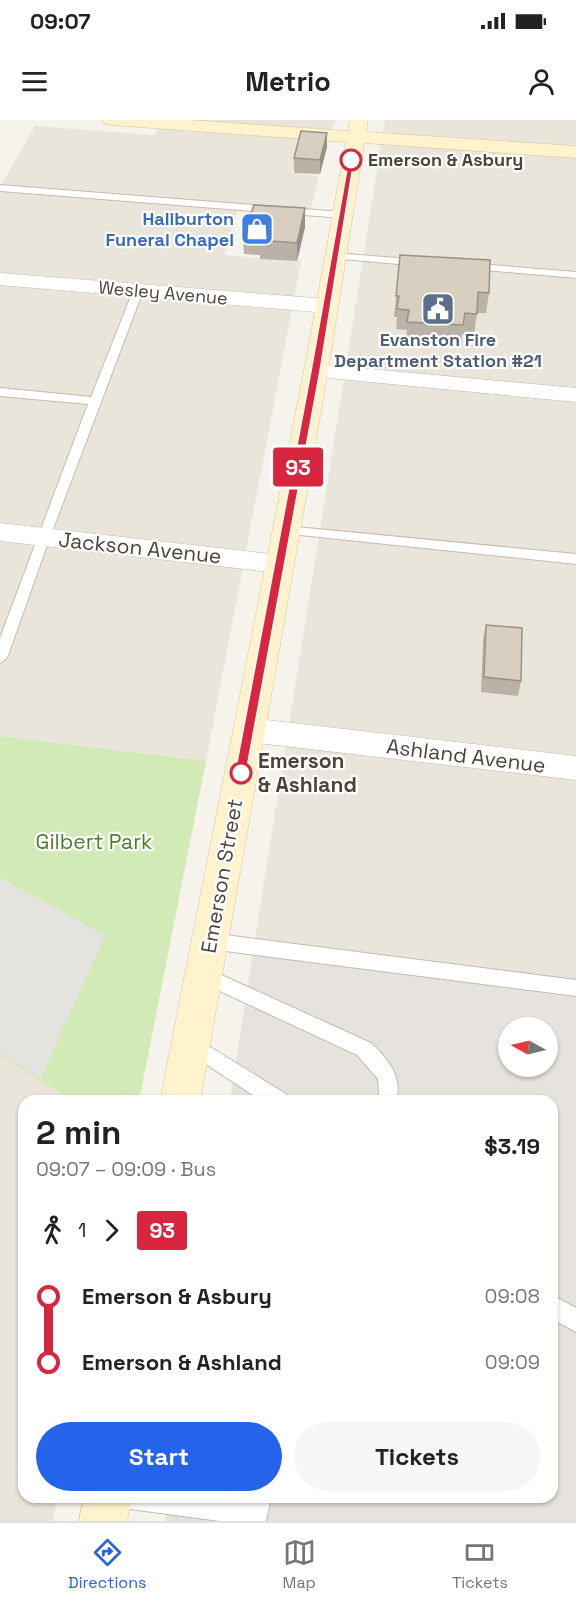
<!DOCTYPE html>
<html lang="en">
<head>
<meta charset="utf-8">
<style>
	:root { --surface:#fff; --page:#f6f6f6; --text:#222; --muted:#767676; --line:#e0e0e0; --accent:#2563eb }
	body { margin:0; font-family:"Space Grotesk",sans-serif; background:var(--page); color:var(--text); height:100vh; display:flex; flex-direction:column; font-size:22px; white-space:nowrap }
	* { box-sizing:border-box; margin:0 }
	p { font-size:20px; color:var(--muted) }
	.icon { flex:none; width:33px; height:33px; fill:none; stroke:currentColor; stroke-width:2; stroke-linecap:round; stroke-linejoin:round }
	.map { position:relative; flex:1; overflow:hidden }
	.side { position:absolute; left:18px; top:975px; width:540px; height:408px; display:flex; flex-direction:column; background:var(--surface); border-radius:18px; box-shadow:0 2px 4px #0004 }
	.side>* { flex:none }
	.badge { padding:0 12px; border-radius:4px; font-size:21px; line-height:39px }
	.needle { width:39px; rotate:278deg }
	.buttons { position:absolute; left:498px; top:897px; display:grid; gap:12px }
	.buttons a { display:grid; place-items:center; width:60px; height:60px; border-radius:50%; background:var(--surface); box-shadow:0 2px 4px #0004; font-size:30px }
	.map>.badge { position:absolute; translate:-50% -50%; box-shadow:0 0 0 3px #fff }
	.legs { display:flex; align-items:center; gap:9px; height:66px; padding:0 18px; font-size:20px }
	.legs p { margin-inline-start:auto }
	.headline { display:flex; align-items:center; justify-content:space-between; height:102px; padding:0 18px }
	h1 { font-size:33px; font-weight:600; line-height:45px }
	.action { display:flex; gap:12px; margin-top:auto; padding:12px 18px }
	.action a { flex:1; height:69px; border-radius:36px; background:var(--accent); color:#fff; font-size:24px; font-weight:600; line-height:69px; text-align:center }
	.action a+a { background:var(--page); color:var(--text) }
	ul { padding:0 18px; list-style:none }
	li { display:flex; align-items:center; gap:21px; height:66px; font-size:22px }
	li i { display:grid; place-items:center; width:9px; height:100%; margin:0 8px; background:currentColor }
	li i::after { content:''; width:15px; height:15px; margin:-8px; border:4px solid; border-radius:50%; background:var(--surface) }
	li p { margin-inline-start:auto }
	li:first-child i { background:linear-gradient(#0000 50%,currentColor 0) }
	li:last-child i { background:linear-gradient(currentColor 50%,#0000 0) }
	.status { display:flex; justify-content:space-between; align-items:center; height:42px; padding:0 30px; background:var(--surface); direction:ltr }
	.status svg { height:16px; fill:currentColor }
	header { display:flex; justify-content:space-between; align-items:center; height:78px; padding:0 18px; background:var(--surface); font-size:27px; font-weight:600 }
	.dock { display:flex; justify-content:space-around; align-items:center; height:84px; border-top:2px solid var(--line); background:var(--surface); font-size:16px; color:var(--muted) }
	.dock a { display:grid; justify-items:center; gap:3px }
	.dock .on { color:var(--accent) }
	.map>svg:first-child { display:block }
	.residential { fill:#eae5da }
	.industrial { fill:#e6e2dd; fill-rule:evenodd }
	.green { fill:#d2eab5 }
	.parking { fill:#e5e3e0 }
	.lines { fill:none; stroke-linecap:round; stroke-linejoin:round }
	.lane-casing { stroke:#c2bbae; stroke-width:2 }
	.street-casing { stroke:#c2bbae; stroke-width:1 }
	.secondary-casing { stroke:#d6c79b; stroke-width:1 }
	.lane { fill:#fff; fill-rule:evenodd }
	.street { fill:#fff; fill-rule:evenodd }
	.secondary { fill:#fff3cd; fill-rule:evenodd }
	.wall { fill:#bab2a6 }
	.shaded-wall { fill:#979187 }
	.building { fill:#d8cfc1; stroke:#979187; stroke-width:1.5 }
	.line-1 { fill:#d7263d; stroke:#fff; stroke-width:1.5 }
	.stop-1-dot { fill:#fff; stroke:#d7263d; stroke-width:3 }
	.labels { text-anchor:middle; stroke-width:4.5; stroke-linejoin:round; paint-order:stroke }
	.far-stop-label { font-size:18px; font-weight:bold; fill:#4b4439; stroke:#fff; text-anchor:start }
	.far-shop-label { font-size:18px; font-weight:bold; fill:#366cbe; stroke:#fff; text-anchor:end }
	.far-street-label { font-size:18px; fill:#4b4439; stroke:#fff }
	.far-service-label { font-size:18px; font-weight:bold; fill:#4e5e75; stroke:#fff }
	.street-label { font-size:21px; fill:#4b4439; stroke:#fff }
	.stop-label { font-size:21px; font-weight:bold; fill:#4b4439; stroke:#fff; text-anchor:start }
	.park-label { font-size:21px; fill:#4a7f2a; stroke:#fff }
</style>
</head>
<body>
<div class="status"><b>09:07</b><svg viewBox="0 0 49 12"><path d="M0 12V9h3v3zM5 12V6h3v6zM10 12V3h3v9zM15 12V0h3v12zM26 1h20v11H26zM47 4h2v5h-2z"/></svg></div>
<header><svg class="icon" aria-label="menu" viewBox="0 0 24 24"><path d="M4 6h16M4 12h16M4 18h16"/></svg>Metrio<svg class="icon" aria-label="person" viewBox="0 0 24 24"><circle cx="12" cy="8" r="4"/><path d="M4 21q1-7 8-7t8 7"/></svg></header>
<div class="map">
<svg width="576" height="1401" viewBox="0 0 576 1401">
	<rect width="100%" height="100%" fill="#f6f3ec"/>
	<path class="residential" d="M162 0H337L327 16 303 15 292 53 319 56 309 95 238 89 224 135 301 141 206 641 0 616V67L35 6 154 15Z
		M385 0H576V857L255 819Z
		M0 933 76 981H24V1377H57L53 1401H0Z"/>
	<path class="industrial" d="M255 819 576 857V1401H165L168 1377H552V981H230ZM508 908H548V946H508Z"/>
	<path class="green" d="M0 616 206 641 139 981H73L0 935Z"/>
	<path class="parking" d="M0 757 105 816 41 958 0 933Z"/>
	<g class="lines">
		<g class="lane-casing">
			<path id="lane" d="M0 65 342 92 347 95 342 98 0 71Z
				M335 133 421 140 426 143 421 146 331 138 330 136Z
				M467 143 576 152V158L463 148 462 146Z
				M138 168 143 171 50 417 7 538 0 543V518L88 284 0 276V268L91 277 133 171Z
				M286 406 576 434V444L281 413 279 410 281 407Z
				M210 813 576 860V876L210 829 204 826 201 821 204 816Z
				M204 847 371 923C388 939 403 957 396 981H376L379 973 378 959 357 935 198 861 195 855 198 849Z
				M191 915 286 974 289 981H262L184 930 182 924 184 918Z
				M552 1175 576 1188V1212L552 1199Z
				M118 1377H219L247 1381V1377H271L266 1401H220L130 1389 122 1385Z"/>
		</g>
		<g class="street-casing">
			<path id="street" d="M0 153 327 179 335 181 338 186 335 191 327 193 0 165Z
				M316 244 576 268V282L308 256 304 251 308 246Z
				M0 403 279 435 289 438 293 444 289 450 279 453 0 421Z
				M249 598 576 636V660L249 622 238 618 233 610 238 602Z"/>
		</g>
		<g class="secondary-casing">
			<path id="secondary" d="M102 0H189L348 11 350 0H368L366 12 576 26V38L364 23 328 251 200 981H160L304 251 346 22 111 5 105 4Z
				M84 1377H132L127 1401H79Z"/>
		</g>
		<use href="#lane" class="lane"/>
		<use href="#street" class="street"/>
		<use href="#secondary" class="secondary"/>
	</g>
	<path class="wall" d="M327 27 320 54 294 53V38Z
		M305 107 297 141 260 139V135L244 134 243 115Z
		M400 135 489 173 486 193H477L474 215 462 214 461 226 406 223 407 210 396 209 397 197H394Z
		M486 505 521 561 518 576 481 572 483 520Z"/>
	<path class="shaded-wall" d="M327 13V27L320 54V40Z
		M305 88V107L297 141V123Z"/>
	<path class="building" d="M301 11 327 13 320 40 294 38Z
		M254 85 305 88 297 123 259 120 261 116 243 115Z
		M400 135 490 140 489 173 478 172 477 194 465 193 463 205 407 202 409 190 397 189 399 176H396Z
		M486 505 522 508 521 561 484 557Z"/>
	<path class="line-1" d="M349 38 354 40 320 251 246 653 241 657 235 653 311 251Z"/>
	<defs>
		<g id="shop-square" transform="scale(1.725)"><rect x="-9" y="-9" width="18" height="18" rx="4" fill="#3f7fe0" stroke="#fff"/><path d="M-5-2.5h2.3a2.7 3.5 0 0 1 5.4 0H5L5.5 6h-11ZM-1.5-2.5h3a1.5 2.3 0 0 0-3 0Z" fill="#fff"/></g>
		<g id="civic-square" transform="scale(1.725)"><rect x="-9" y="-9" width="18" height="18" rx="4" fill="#5c6f8a" stroke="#fff"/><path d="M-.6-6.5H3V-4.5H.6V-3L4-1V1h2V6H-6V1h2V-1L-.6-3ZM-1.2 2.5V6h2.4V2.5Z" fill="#fff"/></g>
	</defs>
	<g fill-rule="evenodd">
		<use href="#shop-square" x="257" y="109"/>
		<use href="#civic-square" x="438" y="189"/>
	</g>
	<g class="stop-1-dot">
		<circle cx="351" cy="40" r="10"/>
		<circle cx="241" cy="653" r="10"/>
	</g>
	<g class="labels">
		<g class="far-stop-label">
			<text x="368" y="46">Emerson &amp; Asbury</text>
		</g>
		<g class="far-shop-label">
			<text x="234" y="105">Haliburton<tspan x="234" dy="21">Funeral Chapel</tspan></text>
		</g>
		<g class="far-street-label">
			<text transform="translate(163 173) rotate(5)" y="6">Wesley Avenue</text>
		</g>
		<g class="far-service-label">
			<text x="438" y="226">Evanston Fire<tspan x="438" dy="21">Department Station #21</tspan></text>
		</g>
		<g class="street-label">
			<text transform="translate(140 428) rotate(6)" y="7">Jackson Avenue</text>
			<text transform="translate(466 636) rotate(7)" y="7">Ashland Avenue</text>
			<text transform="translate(222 756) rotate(-80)" y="7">Emerson Street</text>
		</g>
		<g class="stop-label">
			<text x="258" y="648">Emerson<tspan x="258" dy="24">&amp; Ashland</tspan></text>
		</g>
		<g class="park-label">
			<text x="94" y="729">Gilbert Park</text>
		</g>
	</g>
</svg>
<div class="buttons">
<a><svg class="needle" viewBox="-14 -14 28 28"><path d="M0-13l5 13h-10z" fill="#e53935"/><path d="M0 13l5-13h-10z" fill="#767676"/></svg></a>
</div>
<b class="badge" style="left:298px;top:347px;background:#d7263d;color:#fff">93</b>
<section class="side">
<div class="headline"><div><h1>2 min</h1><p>09:07 – 09:09 · Bus</p></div><b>$3.19</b></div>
<div class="legs"><svg class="icon" aria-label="walk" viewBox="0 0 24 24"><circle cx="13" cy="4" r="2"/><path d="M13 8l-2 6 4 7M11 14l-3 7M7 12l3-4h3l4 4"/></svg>1<svg class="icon" aria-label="forward" viewBox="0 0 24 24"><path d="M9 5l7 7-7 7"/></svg><b class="badge" style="background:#d7263d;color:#fff">93</b></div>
<ul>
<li><i style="color:#d7263d"></i><b>Emerson &amp; Asbury</b><p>09:08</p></li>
<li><i style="color:#d7263d"></i><b>Emerson &amp; Ashland</b><p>09:09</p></li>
</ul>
<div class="action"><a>Start</a><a>Tickets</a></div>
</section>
</div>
<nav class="dock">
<a class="on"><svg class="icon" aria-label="directions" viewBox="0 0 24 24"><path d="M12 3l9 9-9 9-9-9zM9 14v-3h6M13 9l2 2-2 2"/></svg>Directions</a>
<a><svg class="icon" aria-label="map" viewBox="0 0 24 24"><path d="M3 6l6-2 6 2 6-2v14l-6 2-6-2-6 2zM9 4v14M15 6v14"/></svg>Map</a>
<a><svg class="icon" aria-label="tickets" viewBox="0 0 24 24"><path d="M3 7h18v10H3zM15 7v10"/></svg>Tickets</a>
</nav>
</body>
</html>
